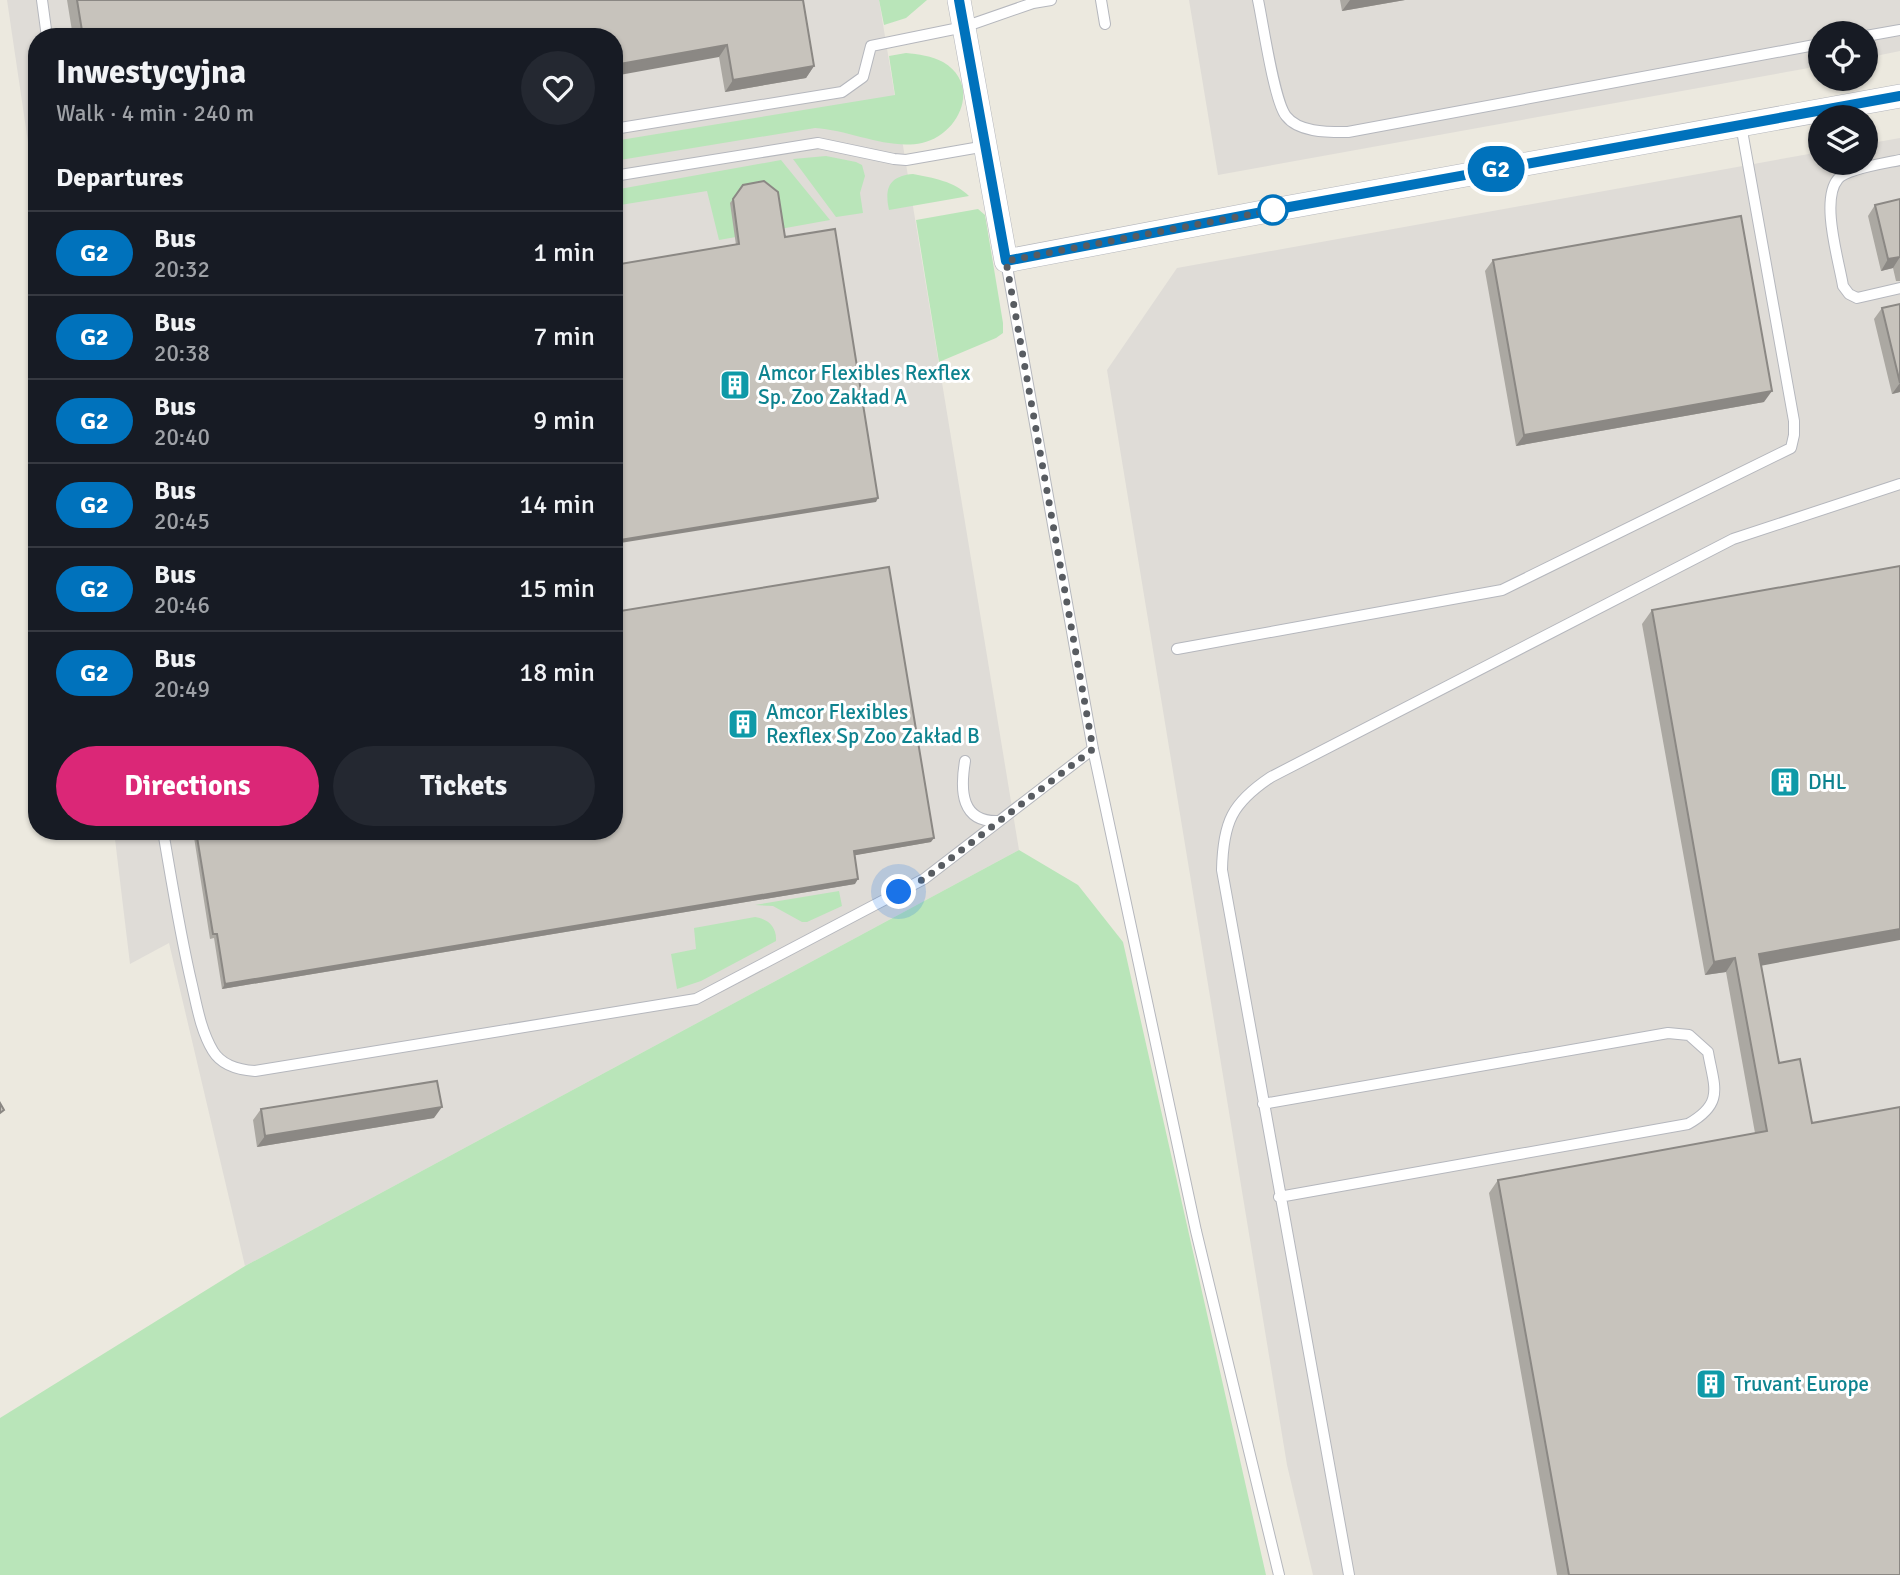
<!DOCTYPE html>
<html lang="en">
<head>
<meta charset="utf-8">
<style>
	:root { --surface:#171b24; --page:#242831; --text:#f1f3f6; --muted:#9ea1a6; --line:#363941; --accent:#db2777 }
	body { margin:0; font-family:Signika,sans-serif; background:var(--page); color:var(--text); height:100vh; display:flex; flex-direction:column; font-size:26px; white-space:nowrap }
	* { box-sizing:border-box; margin:0 }
	p { font-size:23px; color:var(--muted) }
	.icon { flex:none; width:38px; height:38px; fill:none; stroke:currentColor; stroke-width:2; stroke-linecap:round; stroke-linejoin:round }
	.map { position:relative; flex:1; overflow:hidden }
	.details { position:absolute; left:28px; top:28px; width:595px; height:812px; display:flex; flex-direction:column; background:var(--surface); border-radius:28px; box-shadow:0 2px 5px #0004 }
	.details>* { flex:none }
	.badge { padding:0 14px; border-radius:23px; font-size:24px; line-height:46px }
	.tools { position:absolute; left:1808px; top:21px; display:grid; gap:14px }
	.tools a { display:grid; place-items:center; width:70px; height:70px; border-radius:50%; background:var(--surface); box-shadow:0 2px 5px #0004; font-size:35px }
	.you { position:absolute; width:35px; height:35px; margin:-18px; border:5px solid #fff; border-radius:50%; background:#1a73e8; box-shadow:0 0 0 10px #1a73e833 }
	.map>.badge { position:absolute; translate:-50% -50%; box-shadow:0 0 0 4px #fff }
	h2 { padding:0 28px; font-size:26px; line-height:63px }
	.round { display:grid; place-items:center; flex:none; width:74px; height:74px; border-radius:37px; background:var(--page) }
	.overview { display:flex; align-items:center; justify-content:space-between; height:119px; padding:0 28px }
	h1 { font-size:33px; font-weight:700; line-height:52px }
	.cta { display:flex; gap:14px; margin-top:auto; padding:14px 28px }
	.cta a { flex:1; height:80px; border-radius:42px; background:var(--accent); color:#fff; font-size:28px; font-weight:700; line-height:80px; text-align:center }
	.cta a+a { background:var(--page); color:var(--text) }
	ul { padding:0; list-style:none }
	li { display:flex; align-items:center; gap:21px; height:84px; padding:0 28px; border-top:2px solid var(--line) }
	li div { flex:1 }
	li b { display:block; font-size:26px }
	li em { font-style:normal }
	li .badge { min-width:77px; font-weight:700; text-align:center }
	.map>svg:first-child { display:block }
	.industrial { fill:#dfdcd7 }
	.green { fill:#b9e5b9 }
	.lines { fill:none; stroke-linecap:round; stroke-linejoin:round }
	.service-casing { stroke:#b5b7bd; stroke-width:12 }
	.minor-casing { stroke:#b5b7bd; stroke-width:24 }
	.service { stroke:#fff; stroke-width:10 }
	.minor { stroke:#fff; stroke-width:23 }
	.wall { fill:#aba8a2 }
	.shaded-wall { fill:#8b8884 }
	.building { fill:#c7c3bc; stroke:#8b8884; stroke-width:2 }
	.line-casing { stroke:#fff; stroke-width:16 }
	.line { stroke:#0072bc; stroke-width:10 }
	.walk { stroke:#585c61; stroke-width:7; stroke-dasharray:0 12.6 }
	.stop-dot { fill:#fff; stroke:#0072bc; stroke-width:3.5 }
	.labels { text-anchor:middle; stroke-width:6; stroke-linejoin:round; paint-order:stroke }
	.culture-label { font-size:21px; fill:#0d838f; stroke:#fff; text-anchor:start }
</style>
</head>
<body>
<div class="map">
<svg width="1900" height="1575" viewBox="0 0 1900 1575">
	<rect width="100%" height="100%" fill="#ece9df"/>
	<path class="industrial" d="M7 0H879L1019 850 245 1266 169 943 130 964 114 831H614V37H37V203Z
		M1189 0H1900V51L1866 58V33H1820V66L1218 175Z
		M1900 138V1575H1313L1287 1465 1107 370 1177 268 1820 152V163H1866V144Z"/>
	<path class="green" d="M879 0H927L906 18 884 25Z
		M906 53C918 54 932 56 943 62 982 85 959 135 922 143 887 150 850 130 815 128L614 161V141L895 95 889 56Z
		M826 156 856 162 862 165 865 176 860 193 863 213 836 217 793 159Z
		M781 160 830 220 719 240 707 191 614 206V190Z
		M913 174C933 178 954 181 969 196L889 210C884 187 890 176 913 174Z
		M978 209 985 215 1003 323V333L996 338 939 362 916 220Z
		M1019 850 1078 885 1123 942 1266 1575H0V1418L245 1266Z
		M839 891 842 906 807 922H802L773 906 755 905Z
		M755 917C768 919 777 927 776 941L701 981 677 989 671 954 696 949 694 928Z"/>
	<g class="lines">
		<g class="service-casing">
			<path id="service" d="M42 0 47 37
				M1101 0 1105 24
				M1258 0C1263 23 1274 101 1286 116 1299 133 1329 132 1348 132L1820 44
				M1866 36 1900 30
				M614 129 842 92 863 77 871 46 964 27 1033 3 1051 0
				M1900 160C1886 163 1846 169 1838 179 1820 200 1839 261 1843 286L1849 294 1857 298 1900 288
				M614 176 818 143 894 159 906 160 986 146
				M1006 261 1093 749 1196 1231 1279 1575
				M1177 649 1502 590 1791 448 1794 435V421L1741 125
				M965 761C960 791 961 823 999 821
				M163 831C172 883 180 934 192 985 197 1007 201 1031 213 1051 222 1066 240 1070 255 1071L696 999 924 879 1093 749
				M1263 1104 1668 1033 1689 1035 1708 1052C1714 1087 1725 1103 1688 1124L1279 1197
				M1349 1575 1222 870C1223 822 1232 803 1271 777L1733 539 1900 484"/>
		</g>
		<g class="minor-casing">
			<path id="minor" d="M959 0 1006 261 1273 210 1900 96"/>
		</g>
		<use href="#service" class="service"/>
		<use href="#minor" class="minor"/>
	</g>
	<path class="wall" d="M67 0H803L814 66 806 78 725 92 719 57 614 37H73Z
		M1340 0H1405L1342 11Z
		M733 199 785 237 876 502 736 245 730 203Z
		M1900 199V281H1896L1893 268 1881 271 1868 216 1875 205Z
		M1493 260 1764 402 1516 446 1485 271Z
		M1900 304V392L1892 394 1874 319 1882 308Z
		M1652 610 1761 966 1779 1063 1812 1123 1900 1575H1557L1489 1193 1498 1180 1755 1133 1726 972 1705 975 1642 624Z
		M193 831H614L931 842 855 855V884L222 989 214 938 210 939Z
		M261 1109 434 1118 257 1147 253 1120Z"/>
	<path class="shaded-wall" d="M1350 0H1405L1342 11Z
		M727 45 719 57 614 76V65Z
		M814 66 806 78 725 92 733 80Z
		M1900 257 1893 268 1881 271 1888 259Z
		M1900 383V392L1892 394Z
		M1772 391 1764 402 1516 446 1524 435Z
		M878 498 876 502 614 544V541Z
		M934 838 931 842 851 856 854 851Z
		M858 879 855 884 222 989 225 984Z
		M1900 929V940L1749 968 1759 954Z
		M1735 958 1726 972 1705 975 1714 962Z
		M442 1107 434 1118 257 1147 265 1136Z"/>
	<path class="building" d="M77 0H803L814 66 733 80 727 45 614 65V37H83Z
		M764 181 778 192 785 237 835 229 878 498 614 541V265L739 244 733 199 743 185Z
		M1900 199V257L1888 259 1875 205Z
		M1741 216 1772 391 1524 435 1493 260Z
		M1900 304V383L1882 308Z
		M1900 566V929L1759 954 1779 1063 1800 1059 1812 1123 1900 1107V1575H1569L1498 1180 1767 1131 1735 958 1714 962 1652 610Z
		M889 567 934 838 854 851 858 879 225 984 217 934H213L196 831H614V612Z
		M437 1081 442 1107 265 1136 261 1109Z
		M0 1103 4 1110 0 1113Z"/>
	<g class="lines">
		<g class="line-casing">
			<path id="line" d="M959 0 1006 261 1273 210 1900 96"/>
		</g>
		<use href="#line" class="line"/>
		<path class="walk" d="M899 892 924 879 1093 749 1006 261 1273 210"/>
	</g>
	<defs>
		<g id="building-square" transform="scale(1.575)"><rect x="-9" y="-9" width="18" height="18" rx="4" fill="#0f9aa8" stroke="#fff"/><path d="M-4-6H4V6H1V3H-1V6H-4ZM-2.5-4.3h1.7v1.8h-1.7ZM.8-4.3h1.7v1.8H.8ZM-2.5-1h1.7V.8h-1.7ZM.8-1h1.7V.8H.8Z" fill="#fff"/></g>
	</defs>
	<g fill-rule="evenodd">
		<use href="#building-square" x="735" y="385"/>
		<use href="#building-square" x="743" y="724"/>
		<use href="#building-square" x="1785" y="782"/>
		<use href="#building-square" x="1711" y="1384"/>
	</g>
	<circle class="stop-dot" cx="1273" cy="210" r="14"/>
	<g class="labels">
		<g class="culture-label">
			<text x="758" y="380">Amcor Flexibles Rexflex<tspan x="758" dy="24">Sp. Zoo Zakład A</tspan></text>
			<text x="766" y="719">Amcor Flexibles<tspan x="766" dy="24">Rexflex Sp Zoo Zakład B</tspan></text>
			<text x="1808" y="789">DHL</text>
			<text x="1734" y="1391">Truvant Europe</text>
		</g>
	</g>
</svg>
<div class="tools">
<a><svg class="icon" aria-label="locate" viewBox="0 0 24 24"><circle cx="12" cy="12" r="6"/><path d="M12 2v4M12 18v4M2 12h4M18 12h4"/></svg></a>
<a><svg class="icon" aria-label="layers" viewBox="0 0 24 24"><path d="M12 4l9 5-9 5-9-5zM3 14l9 5 9-5"/></svg></a>
</div>
<div class="you" style="left:899px;top:892px"></div>
<b class="badge" style="left:1496px;top:169px;background:#0072bc;color:#fff">G2</b>
<section class="details">
<div class="overview"><div><h1>Inwestycyjna</h1><p>Walk · 4 min · 240 m</p></div><a class="round"><svg class="icon" aria-label="heart" viewBox="0 0 24 24"><path d="M12 20l-8-8c-3-5 5-10 8-4 3-6 11-1 8 4z"/></svg></a></div>
<h2>Departures</h2>
<ul>
<li><span class="badge" style="background:#0072bc;color:#fff">G2</span><div><b>Bus</b><p>20:32</p></div><em>1 min</em></li>
<li><span class="badge" style="background:#0072bc;color:#fff">G2</span><div><b>Bus</b><p>20:38</p></div><em>7 min</em></li>
<li><span class="badge" style="background:#0072bc;color:#fff">G2</span><div><b>Bus</b><p>20:40</p></div><em>9 min</em></li>
<li><span class="badge" style="background:#0072bc;color:#fff">G2</span><div><b>Bus</b><p>20:45</p></div><em>14 min</em></li>
<li><span class="badge" style="background:#0072bc;color:#fff">G2</span><div><b>Bus</b><p>20:46</p></div><em>15 min</em></li>
<li><span class="badge" style="background:#0072bc;color:#fff">G2</span><div><b>Bus</b><p>20:49</p></div><em>18 min</em></li>
</ul>
<div class="cta"><a>Directions</a><a>Tickets</a></div>
</section>
</div>
</body>
</html>
